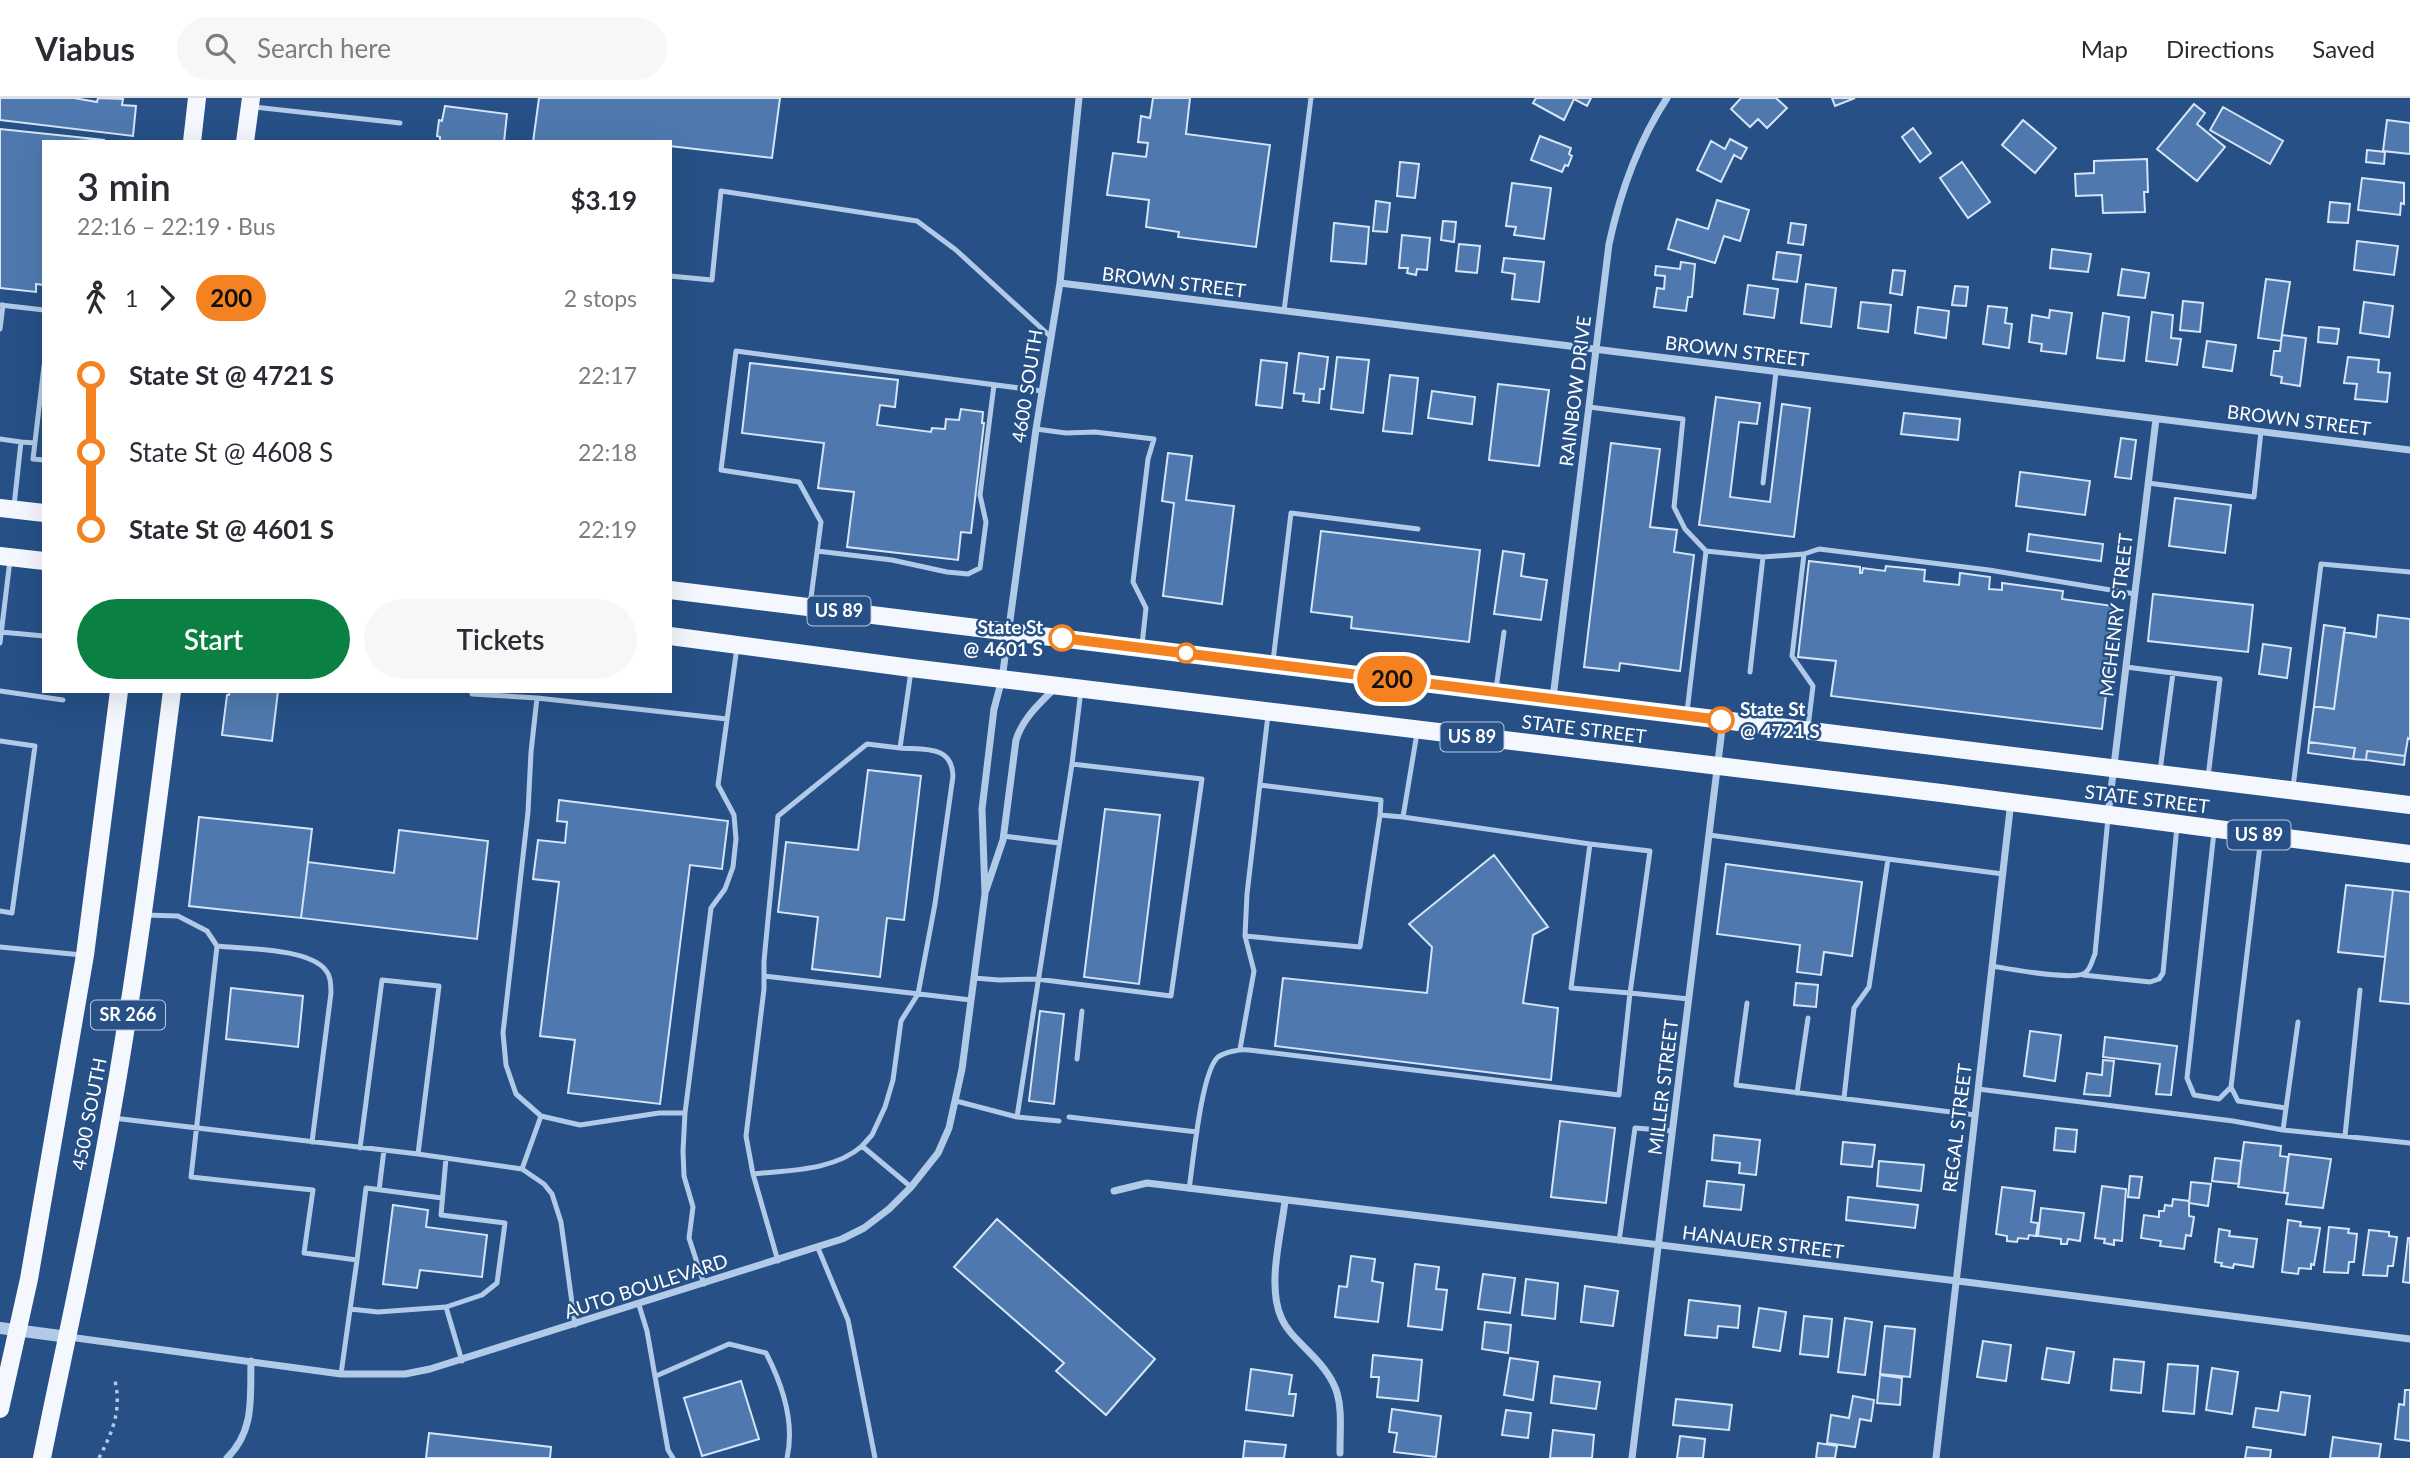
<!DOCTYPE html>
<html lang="en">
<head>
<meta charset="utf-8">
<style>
	:root { --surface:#fff; --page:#f7f7f7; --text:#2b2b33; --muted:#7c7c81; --line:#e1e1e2; --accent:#0b8043 }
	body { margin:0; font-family:Lato,sans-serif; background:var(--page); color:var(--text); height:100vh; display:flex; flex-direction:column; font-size:26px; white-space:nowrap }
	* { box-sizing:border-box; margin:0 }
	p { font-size:23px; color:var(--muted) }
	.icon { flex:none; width:38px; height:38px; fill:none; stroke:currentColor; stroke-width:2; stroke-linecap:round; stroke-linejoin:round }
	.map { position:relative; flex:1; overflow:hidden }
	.drawer { position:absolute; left:42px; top:42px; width:630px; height:553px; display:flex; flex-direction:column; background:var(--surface); border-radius:0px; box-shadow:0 7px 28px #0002 }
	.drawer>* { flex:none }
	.badge { padding:0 14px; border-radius:23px; font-size:24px; line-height:46px }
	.map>.badge { position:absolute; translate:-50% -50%; box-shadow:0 0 0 4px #fff }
	.legs { display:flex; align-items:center; gap:10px; height:77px; padding:0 35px; font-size:23px }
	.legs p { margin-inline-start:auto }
	.head { display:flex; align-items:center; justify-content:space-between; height:119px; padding:0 35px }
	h1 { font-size:38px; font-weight:600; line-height:52px }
	.action { display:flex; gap:14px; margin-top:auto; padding:14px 35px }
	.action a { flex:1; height:80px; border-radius:42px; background:var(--accent); color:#fff; font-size:28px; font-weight:600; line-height:80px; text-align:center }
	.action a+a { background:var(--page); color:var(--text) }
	ul { padding:0 35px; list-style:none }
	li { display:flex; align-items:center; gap:24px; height:77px; font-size:26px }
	li i { display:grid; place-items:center; width:10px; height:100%; margin:0 9px; background:currentColor }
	li i::after { content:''; width:18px; height:18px; margin:-9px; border:5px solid; border-radius:50%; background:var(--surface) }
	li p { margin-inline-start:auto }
	li:first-child i { background:linear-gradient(#0000 50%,currentColor 0) }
	li:last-child i { background:linear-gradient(currentColor 50%,#0000 0) }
	header { display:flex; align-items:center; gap:42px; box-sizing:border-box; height:98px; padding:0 35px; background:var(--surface); border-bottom:2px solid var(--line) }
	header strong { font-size:33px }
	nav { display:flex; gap:38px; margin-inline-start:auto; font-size:24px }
	.search { width:490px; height:63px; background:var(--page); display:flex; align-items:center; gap:18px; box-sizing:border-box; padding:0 24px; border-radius:38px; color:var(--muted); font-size:26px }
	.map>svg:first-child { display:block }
	.building { fill:#4f79ae; stroke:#d5e4f6; stroke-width:2 }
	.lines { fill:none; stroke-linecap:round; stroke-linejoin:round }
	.path { stroke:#b1cae8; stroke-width:3.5; stroke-dasharray:3.5 5; stroke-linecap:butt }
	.service { stroke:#b1cae8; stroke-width:5 }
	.minor { stroke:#b1cae8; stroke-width:7 }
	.tertiary { stroke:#b1cae8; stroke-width:12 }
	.primary { stroke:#f4f8fe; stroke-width:18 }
	.line-1-casing { stroke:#fff; stroke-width:16 }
	.line-1 { stroke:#f58220; stroke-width:10 }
	.stop-1-dot { fill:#fff; stroke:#f58220; stroke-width:3.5 }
	.labels { text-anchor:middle; stroke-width:5; stroke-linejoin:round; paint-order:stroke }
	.shield { fill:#265086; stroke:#becadb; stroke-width:2 }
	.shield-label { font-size:18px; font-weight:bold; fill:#fff }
	.street-label { font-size:19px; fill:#fff; stroke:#265086 }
	.stop-label { font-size:19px; font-weight:bold; fill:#fff; stroke:#265086; text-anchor:end }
</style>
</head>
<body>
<header>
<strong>Viabus</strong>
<div class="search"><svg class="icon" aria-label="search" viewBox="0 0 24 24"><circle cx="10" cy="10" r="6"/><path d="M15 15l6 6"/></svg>Search here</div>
<nav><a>Map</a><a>Directions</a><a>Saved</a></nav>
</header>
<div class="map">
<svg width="2410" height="1360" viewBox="0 0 2410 1360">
	<rect width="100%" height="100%" fill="#265086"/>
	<path class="building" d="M0 0H74L97 4 98 0 123 1 122 7 136 8 133 38 0 22Z
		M539 0H780L772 60 670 48V44H533Z
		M1153 0H1190L1186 36 1270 47 1256 149 1178 139 1179 134 1146 129 1149 102 1107 97 1113 55 1146 59 1148 45 1138 44 1141 18 1150 20Z
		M1536 0H1591L1587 8 1574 1 1564 22 1533 5Z
		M1741 0H1776L1787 10 1767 30 1758 21 1750 29 1731 11Z
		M1832 0H1855L1835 8Z
		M2194 6 2205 15 2197 26 2225 49 2197 83 2157 51Z
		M445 8 507 16 504 44H440V39L437 38 439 22 442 23Z
		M2223 9 2283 43 2270 66 2210 32Z
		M2023 22 2056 50 2035 75 2002 47Z
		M2387 22 2410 25V56L2383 53Z
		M1913 30 1931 55 1920 64 1902 39Z
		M0 31 105 42 44 44V187L36 186V194L0 190Z
		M1540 38 1571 50 1569 56 1572 58 1568 68 1565 67 1562 74 1531 62Z
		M1730 41 1747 50 1741 61 1734 57 1721 84 1697 72 1711 43 1725 51Z
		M2367 52 2385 54 2384 66 2366 64Z
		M2147 61 2148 94H2144L2145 114 2103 115 2102 97 2076 98 2075 76 2094 75V63Z
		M1400 64 1419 66 1415 100 1397 98Z
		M1962 64 1990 104 1968 120 1940 80Z
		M2362 80 2404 85V106L2401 105 2400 117 2358 112Z
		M1512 85 1551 90 1544 141 1514 137 1516 129 1506 128Z
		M1717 102 1749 112 1740 143 1724 138 1715 165 1668 151 1677 121 1708 131Z
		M1376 103 1390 105 1387 134 1373 133Z
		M2330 104 2350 106 2348 125 2328 124Z
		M1443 123 1456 124 1454 144 1441 142Z
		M1334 125 1369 129 1366 166 1331 163Z
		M1791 125 1806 127 1803 147 1788 145Z
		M1402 137 1430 140 1427 172 1417 171 1416 177 1407 175 1408 170H1399Z
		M2357 143 2398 148 2394 177 2354 172Z
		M1459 146 1480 148 1477 175 1456 173Z
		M2052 151 2091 156 2088 174 2050 170Z
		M1777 154 1801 157 1797 184 1773 181Z
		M1504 160 1544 164 1539 204 1512 201 1515 176 1502 174Z
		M1681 164 1695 166 1692 199H1688L1686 213 1654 209 1657 190 1664 191 1665 178 1655 177 1656 168 1680 171Z
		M2122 171 2149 175 2145 200 2118 197Z
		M1893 172 1905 173 1902 197 1890 195Z
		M2266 181 2290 184 2281 243 2258 240Z
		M1806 186 1836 190 1831 229 1801 225Z
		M1748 187 1778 191 1774 220 1744 216Z
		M1955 188 1968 189 1966 208 1952 207Z
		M2183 203 2203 205 2200 234 2180 232Z
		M1861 204 1891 207 1888 234 1858 230Z
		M2364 204 2393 208 2389 239 2360 235Z
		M1988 208 2007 210 2005 225 2012 226 2009 250 1983 246Z
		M1918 209 1949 213 1946 240 1915 235Z
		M2050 212 2072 215 2066 256 2041 253 2042 246 2029 244 2032 217 2049 220Z
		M2152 214 2173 217 2171 240 2181 241 2177 267 2146 263Z
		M2103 215 2129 219 2124 263 2097 260Z
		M2319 229 2339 231 2337 246 2318 244Z
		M2282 237 2306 240 2300 288 2281 285 2282 279 2271 277 2274 253H2280Z
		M2207 243 2236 247 2232 273 2203 269Z
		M1299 255 1328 259 1324 291H1320L1319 305 1303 303 1304 296 1294 295Z
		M1337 259 1369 262 1363 315 1331 311Z
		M2348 259 2379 262 2378 274 2390 275 2387 304 2355 301 2357 286 2344 285Z
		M1261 262 1287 265 1282 310 1256 307Z
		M750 265 898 282 895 309 880 307 877 327 931 334 932 330 945 331 946 321 959 322 961 311 983 314 982 325H984L971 435 961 434 958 462 847 449 854 394 818 390 824 345 742 335Z
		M1390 277 1418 280 1412 336 1383 333Z
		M1498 286 1549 292 1539 368 1489 362Z
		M1432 293 1475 299 1472 326 1428 320Z
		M1716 299 1760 305 1757 326 1739 324 1730 399 1770 404 1782 306 1810 310 1794 439 1699 427Z
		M1904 315 1960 321 1958 342 1901 336Z
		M2121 340 2136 342 2131 381 2115 379Z
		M1611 345 1660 351 1650 429 1677 432 1674 454 1694 457 1680 573 1620 565 1619 573 1584 569Z
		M1168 355 1192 358 1186 402 1234 408 1222 506 1163 498 1174 405 1162 403Z
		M2020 374 2090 383 2085 417 2016 408Z
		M2175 400 2231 407 2225 455 2169 448Z
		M1321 433 1480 452 1469 544 1351 530 1352 519 1311 514Z
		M2029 436 2103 446 2101 463 2027 453Z
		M1503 453 1524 456 1521 478 1547 482 1541 522 1494 516Z
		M1809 463 1860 469V475H1862L1863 470 1885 473 1886 468 1925 472 1924 483 1959 487 1960 475 1990 479 1989 491 2002 492V485L2063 493 2062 501 2113 508 2110 536 2113 537 2102 631 1831 598 1836 563 1798 559Z
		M2153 496 2253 507 2248 554 2148 543Z
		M2378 517 2410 521V641L2408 640 2405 658 2367 653 2366 662 2353 661 2355 650 2309 644 2314 608 2334 611 2344 534 2376 539Z
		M2324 527 2345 530 2334 611 2314 608Z
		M2263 546 2291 550 2287 580 2259 576Z
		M230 593H278L272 643 222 637 227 597H229Z
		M2309 644 2355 650 2353 661 2308 655Z
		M2367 653 2405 658 2404 667 2366 662Z
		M868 672 921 678 904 822 887 820 880 879 812 871 818 819 778 814 786 744 858 752Z
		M559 702 728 723 722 771 690 767 660 1006 568 995 575 942 540 938 559 784 533 781 538 742 565 745 567 724 557 723Z
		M1105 711 1160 717 1139 886 1084 879Z
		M199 719 312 731 301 820 189 808Z
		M399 732 488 743 477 841 301 820 308 764 394 775Z
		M1494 757 1548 829 1533 837 1523 905 1558 910 1551 982 1275 948 1283 880 1427 895 1432 849 1409 826Z
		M1726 766 1862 784 1852 858 1824 854 1821 877 1797 874 1800 847 1717 836Z
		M2346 787 2393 792 2385 859 2338 854Z
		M2393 792 2410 794V906L2380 903Z
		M1796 885 1818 887 1816 909 1794 907Z
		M231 890 303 898 298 949 226 941Z
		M1040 913 1064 916 1054 1006 1029 1003Z
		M2030 933 2061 937 2055 983 2024 978Z
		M2105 939 2177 948 2171 997 2156 996 2160 966 2103 959Z
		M2103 962 2114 963 2110 998 2084 996 2087 975 2102 977Z
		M1560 1023 1615 1030 1606 1105 1551 1099Z
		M2056 1030 2077 1032 2075 1054 2054 1052Z
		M1714 1037 1760 1042 1756 1077 1739 1075 1740 1065 1712 1062Z
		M1843 1044 1875 1047 1872 1069 1841 1066Z
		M2244 1044 2281 1048 2280 1058 2288 1059 2284 1095 2238 1089Z
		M2289 1056 2331 1061 2323 1110 2286 1106 2288 1095H2284Z
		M2215 1060 2241 1063 2239 1086 2212 1083Z
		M1879 1063 1924 1067 1921 1093 1877 1088Z
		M2130 1078 2142 1079 2139 1100 2128 1099Z
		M1707 1083 1744 1087 1741 1112 1704 1108Z
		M2191 1084 2211 1086 2208 1108 2189 1105Z
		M2102 1088 2126 1091 2122 1143 2114 1142V1147L2104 1145 2105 1141 2095 1140Z
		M2002 1089 2035 1093 2031 1124 2038 1125 2036 1138 2029 1137 2028 1141 2018 1140 2017 1144 2007 1143V1138L1996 1136Z
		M1848 1099 1918 1107 1915 1130 1846 1122Z
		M2173 1101 2189 1103V1118L2194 1119 2191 1138 2186 1137 2184 1151 2160 1148 2161 1143 2141 1140 2144 1117 2159 1119V1113H2164L2165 1107 2172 1108Z
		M393 1107 428 1112 426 1129 487 1137 482 1179 420 1172 417 1190 383 1186Z
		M2041 1110 2084 1115 2080 1143 2068 1141 2067 1146H2061V1141L2038 1138Z
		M997 1121 1155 1261 1106 1317 1056 1273 1064 1265 954 1169Z
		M2288 1122 2301 1124 2300 1128 2320 1130 2314 1167 2311 1166V1171L2299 1170 2298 1176 2282 1174Z
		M2329 1129 2349 1131 2348 1135 2357 1136 2354 1164H2349L2348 1175 2324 1174Z
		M2219 1131 2230 1133 2229 1138 2257 1141 2253 1169 2234 1166 2233 1170 2221 1168 2222 1165 2215 1164Z
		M2369 1132 2389 1134V1138L2397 1139 2393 1168H2388L2387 1178 2363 1177Z
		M2408 1140H2410V1185L2403 1184Z
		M1351 1158 1375 1161 1372 1183 1383 1185 1378 1224 1335 1219 1339 1188 1347 1189Z
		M1415 1166 1439 1169 1436 1191 1447 1192 1442 1232 1408 1228Z
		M1483 1176 1515 1180 1510 1215 1478 1211Z
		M1526 1181 1558 1185 1555 1221 1522 1217Z
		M1585 1188 1618 1193 1613 1228 1581 1224Z
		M1689 1202 1740 1208 1738 1230 1718 1228 1717 1240 1685 1237Z
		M1759 1210 1786 1214 1780 1253 1753 1249Z
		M1804 1218 1832 1221 1828 1259 1800 1256Z
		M1845 1220 1872 1224 1865 1277 1838 1274Z
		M1485 1224 1511 1227 1508 1255 1482 1251Z
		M1885 1228 1915 1231 1910 1279 1880 1276Z
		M1983 1243 2011 1247 2006 1283 1977 1279Z
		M2047 1250 2074 1254 2069 1285 2042 1281Z
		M1373 1257 1422 1262 1418 1303 1377 1299 1379 1279H1371Z
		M1510 1260 1538 1264 1533 1302 1504 1297Z
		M2114 1261 2144 1264 2141 1295 2111 1292Z
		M2168 1266 2198 1268 2194 1316 2163 1313Z
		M2212 1270 2238 1274 2232 1316 2206 1312Z
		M1251 1271 1292 1277 1289 1296H1296L1293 1318 1246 1312Z
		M1880 1277 1902 1280 1900 1307 1877 1305Z
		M1554 1278 1600 1284 1596 1311 1551 1305Z
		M741 1283 759 1341 702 1358 684 1300Z
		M2405 1292H2410V1343L2395 1341 2399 1306 2404 1307Z
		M2281 1294 2310 1298 2305 1337 2253 1329 2256 1310 2278 1313Z
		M1853 1298 1874 1302 1871 1323 1860 1321 1855 1349 1827 1345 1831 1317 1849 1320Z
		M1676 1301 1732 1307 1729 1332 1673 1327Z
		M1392 1311 1441 1318 1436 1359 1394 1354 1397 1335 1389 1334Z
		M1506 1312 1531 1315 1528 1340 1502 1337Z
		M1553 1332 1594 1337 1592 1360H1550Z
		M429 1335 551 1349 550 1360H426Z
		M1680 1338 1705 1341 1703 1360H1677Z
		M2333 1339 2381 1346 2379 1360H2330Z
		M1245 1343 1286 1347 1284 1360H1243Z
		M1818 1345 1837 1348 1835 1360H1816Z
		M2247 1349 2271 1352 2270 1360H2245Z"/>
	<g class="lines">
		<path class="path" d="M99 1360C112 1335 122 1312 115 1283"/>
		<path class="service" d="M253 9 400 25
			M670 178 712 182 721 93 917 123 956 152 1051 239
			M0 207 44 212
			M1284 213 1311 0
			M0 231 3 207
			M44 268 33 361 44 362
			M1589 309 1683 321 1674 409 1685 431 1706 453 1687 614
			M1036 331 1066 335 1095 334 1154 341 1148 361 1133 484 1146 510 1142 547
			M0 341 21 344
			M1763 385 1776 274
			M2148 385 2254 399 2261 333
			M14 408 21 344 35 345
			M817 453 892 462 947 474 968 476 980 470 986 424 980 397 994 287
			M1706 453 1763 459 1804 456
			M810 507 821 424 799 384 721 372 736 253 1042 293
			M1 534 44 538
			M0 545 10 462
			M1273 563 1291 415 1418 431
			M2126 569 2220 581 2208 679
			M1750 574 1763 459
			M1496 591 1504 534
			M0 593 63 602
			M472 593V596L537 600 727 621
			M1808 629 1813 588 1792 558 1804 456 1819 451 1989 472 2135 496
			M0 643 35 648 12 815 0 813
			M2160 673 2173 575
			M2293 689 2321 466 2410 474
			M1380 717 1403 719 1417 635
			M1403 719 1590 746 1571 890 1630 895 1650 753 1590 746
			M2214 734 2187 980 2194 997 2219 1001 2231 989 2261 739
			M1709 737 1888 761 1869 889 1854 910 1844 1000
			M1003 738 1059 745
			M1888 761 2003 776
			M145 817 178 818 207 833 217 848C245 851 312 850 327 874 331 879 331 888 331 895L312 1044
			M1245 838 1247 796 1268 617
			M217 848 191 1079 313 1092 304 1155 357 1162 341 1276
			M0 849 82 857
			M1992 868C2010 871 2073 883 2085 875 2091 871 2092 862 2095 856L2108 720
			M2083 877 2150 884 2159 881 2163 875 2177 728
			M764 878 971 902
			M974 880 999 882 1037 881 1171 898 1202 681 1072 666
			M1747 905 1736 987 1975 1017
			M1240 951 1254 873 1245 838 1360 849 1380 717 1381 702 1260 687
			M1077 961 1082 913
			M2231 989 2238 1003 2286 1010
			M1978 991 2233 1023 2283 1032 2410 1045
			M1797 995 1808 920
			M956 1003 1017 1019 1072 666 1081 592
			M541 1018 580 1027 659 1015H685
			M1017 1019 1059 1023
			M1069 1019 1197 1034
			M113 1020 418 1056 522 1071 544 1086 552 1096 561 1124 575 1227
			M2283 1032 2298 924
			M2345 1038 2360 892
			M862 1048 872 1037 885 1009 893 982 901 923 918 896 935 806 953 678C952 647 924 652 900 650
			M360 1050 382 882 439 888 418 1056
			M446 1060 441 1117 505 1125 497 1185 482 1197 446 1209 462 1263
			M522 1071 541 1018 516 996 506 967 503 935 528 714 531 654 537 600
			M753 1076C788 1072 834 1073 862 1048L911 1089
			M1189 1091C1193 1066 1201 974 1218 959 1225 954 1240 951 1249 952L1619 997 1630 895 1689 901
			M379 1092 384 1052
			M1619 1143 1635 1030 1673 1033
			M818 1150 848 1222 875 1360
			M357 1162 366 1090 442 1100
			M778 1163 753 1076 746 1038 764 891V863L778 718 867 646 900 650 911 573
			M704 1186 689 1140 693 1109 684 1078 683 1053 685 1015 711 810 725 791 733 769 736 741 734 717 718 687 737 549
			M639 1207 647 1233 668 1352 673 1360
			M350 1211 378 1214 446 1209
			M656 1278 729 1246 766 1255C782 1286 795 1325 787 1360"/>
		<path class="minor" d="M1060 185 2410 352
			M1553 600 1609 146C1620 95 1638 44 1667 0
			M2108 717 2156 321
			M986 792 1003 742 1016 642C1023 620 1039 606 1055 590
			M1114 1093 1147 1085 1974 1185 2410 1241
			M1285 1103C1281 1137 1267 1187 1281 1219 1287 1234 1301 1245 1311 1256 1346 1291 1340 1309 1340 1355
			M69 1239 341 1276H405L430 1271 842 1141 864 1130 889 1111 911 1089 938 1055 949 1030 962 971 985 796 982 711 994 611 1002 581 1036 331 1060 185 1079 0
			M227 1360C255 1333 250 1299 251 1263
			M1632 1360 1723 623
			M1936 1360 2011 703"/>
		<path class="tertiary" d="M0 1230 68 1239"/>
		<path class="primary" d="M192 44 197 0
			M245 44 251 0
			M0 410 44 415
			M0 458 44 463
			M670 492 2410 707
			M670 538 911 570 1941 695 2410 756
			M0 1311 29 1181 85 857 119 593
			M42 1360C65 1246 91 1132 111 1018 136 877 154 735 172 593"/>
	</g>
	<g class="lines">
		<g class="line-1-casing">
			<path id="line-1" d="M1062 540 1721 622"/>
		</g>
		<use href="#line-1" class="line-1"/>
	</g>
	<g class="stop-1-dot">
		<circle cx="1062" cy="540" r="12"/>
		<circle cx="1186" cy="555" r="9"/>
		<circle cx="1721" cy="622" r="12"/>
	</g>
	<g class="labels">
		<g class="shield">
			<rect x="807.5" y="498.5" width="63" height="29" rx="5"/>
			<rect x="1440.5" y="624.5" width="63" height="29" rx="5"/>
			<rect x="2227.5" y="722.5" width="63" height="29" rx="5"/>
			<rect x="91" y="902.5" width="74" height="29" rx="5"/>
		</g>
		<g class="shield-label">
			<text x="839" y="519">US 89</text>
			<text x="1472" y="645">US 89</text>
			<text x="2259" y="743">US 89</text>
			<text x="128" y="923">SR 266</text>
		</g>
		<g class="street-label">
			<text transform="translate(1174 184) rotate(7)" y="7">BROWN STREET</text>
			<text transform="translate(1737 253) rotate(7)" y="7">BROWN STREET</text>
			<text transform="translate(1027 288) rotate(-81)" y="7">4600 SOUTH</text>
			<text transform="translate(1575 293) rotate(-83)" y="7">RAINBOW DRIVE</text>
			<text transform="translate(2299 322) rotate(7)" y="7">BROWN STREET</text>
			<text transform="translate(2116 517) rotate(-83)" y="7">MCHENRY STREET</text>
			<text transform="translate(1584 631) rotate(7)" y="7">STATE STREET</text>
			<text transform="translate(2147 701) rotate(7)" y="7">STATE STREET</text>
			<text transform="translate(1663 989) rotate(-83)" y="7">MILLER STREET</text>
			<text transform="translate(89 1016) rotate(-79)" y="7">4500 SOUTH</text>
			<text transform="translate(1957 1030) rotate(-83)" y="7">REGAL STREET</text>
			<text transform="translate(1763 1144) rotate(7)" y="7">HANAUER STREET</text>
			<text transform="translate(646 1188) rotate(-18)" y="7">AUTO BOULEVARD</text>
		</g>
		<g class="stop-label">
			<text x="1043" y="536">State St<tspan x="1043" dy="22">@ 4601 S</tspan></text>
			<text x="1740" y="618" text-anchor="start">State St<tspan x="1740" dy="22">@ 4721 S</tspan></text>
		</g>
	</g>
</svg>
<b class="badge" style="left:1392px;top:581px;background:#f58220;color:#111">200</b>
<section class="drawer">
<div class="head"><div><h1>3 min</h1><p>22:16 – 22:19 · Bus</p></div><b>$3.19</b></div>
<div class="legs"><svg class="icon" aria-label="walk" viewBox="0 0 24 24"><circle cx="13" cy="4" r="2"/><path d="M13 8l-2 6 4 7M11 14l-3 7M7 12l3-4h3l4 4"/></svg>1<svg class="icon" aria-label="forward" viewBox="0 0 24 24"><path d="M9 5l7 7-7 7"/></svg><b class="badge" style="background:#f58220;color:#111">200</b><p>2 stops</p></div>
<ul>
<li><i style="color:#f58220"></i><b>State St @ 4721 S</b><p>22:17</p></li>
<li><i style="color:#f58220"></i><span>State St @ 4608 S</span><p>22:18</p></li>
<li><i style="color:#f58220"></i><b>State St @ 4601 S</b><p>22:19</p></li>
</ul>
<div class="action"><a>Start</a><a>Tickets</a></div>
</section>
</div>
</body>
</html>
